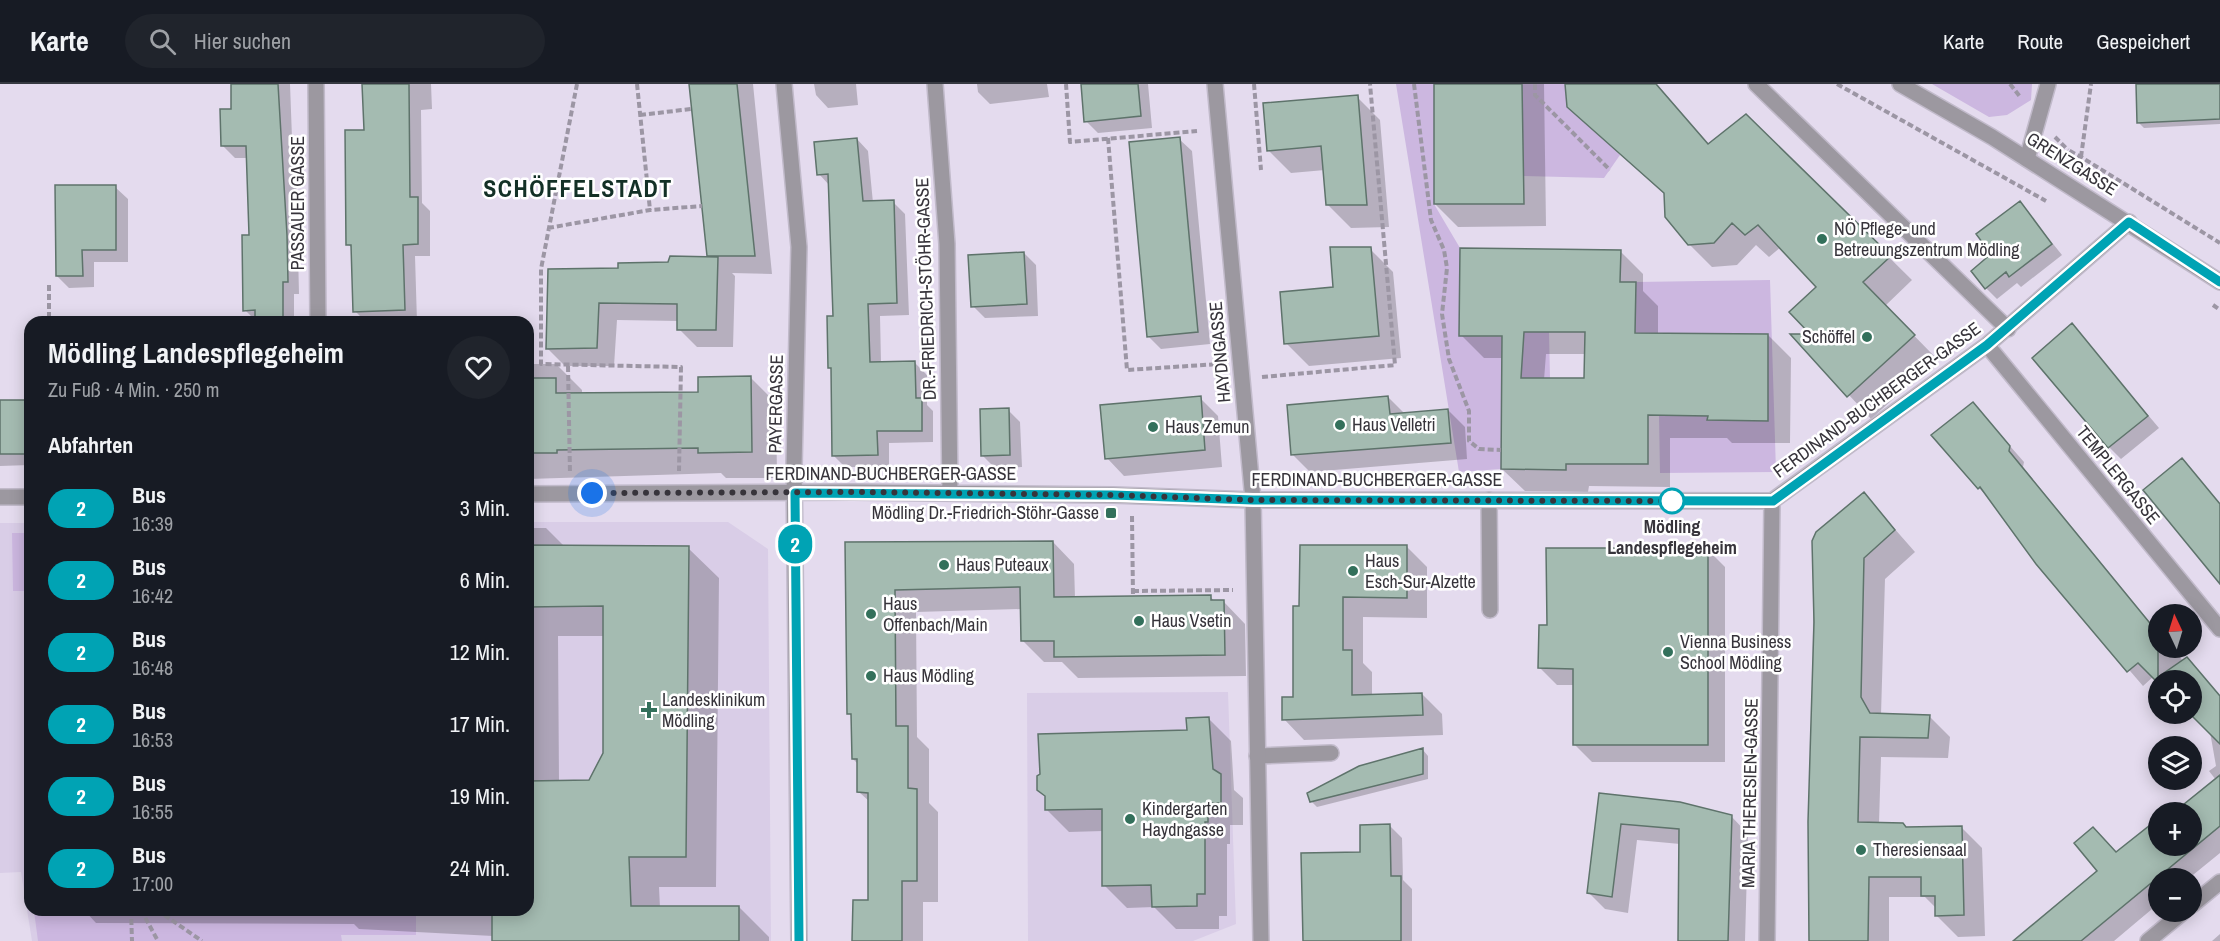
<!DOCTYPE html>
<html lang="de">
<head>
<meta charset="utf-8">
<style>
	:root { --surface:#171b24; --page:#20242c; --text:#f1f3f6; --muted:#9ea1a6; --line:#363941 }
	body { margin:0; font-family:"Archivo Narrow",sans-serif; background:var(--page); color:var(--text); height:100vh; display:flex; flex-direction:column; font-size:22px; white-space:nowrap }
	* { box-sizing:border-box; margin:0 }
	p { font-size:20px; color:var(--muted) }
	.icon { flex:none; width:33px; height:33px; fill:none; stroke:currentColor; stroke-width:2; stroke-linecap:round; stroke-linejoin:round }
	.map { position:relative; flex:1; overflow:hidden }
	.sheet { position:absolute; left:24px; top:232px; width:510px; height:600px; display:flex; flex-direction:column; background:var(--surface); border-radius:18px; box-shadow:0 3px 15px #0003 }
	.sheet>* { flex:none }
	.badge { padding:0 12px; border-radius:20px; font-size:21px; line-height:39px }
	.needle { width:39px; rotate:356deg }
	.tools { position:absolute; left:2148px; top:520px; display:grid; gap:12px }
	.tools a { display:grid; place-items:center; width:54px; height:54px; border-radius:50%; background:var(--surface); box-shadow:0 3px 15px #0003; font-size:30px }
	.you { position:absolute; width:30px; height:30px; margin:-15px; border:4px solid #fff; border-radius:50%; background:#1a73e8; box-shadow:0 0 0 9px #1a73e833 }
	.map>.badge { position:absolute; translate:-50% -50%; box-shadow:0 0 0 3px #fff }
	h2 { padding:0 24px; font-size:22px; line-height:54px }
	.round { display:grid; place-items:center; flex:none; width:63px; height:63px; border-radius:32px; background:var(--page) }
	.headline { display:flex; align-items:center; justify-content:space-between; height:102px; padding:0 24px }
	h1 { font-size:28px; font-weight:800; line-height:45px }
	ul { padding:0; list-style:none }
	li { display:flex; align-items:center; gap:18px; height:72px; padding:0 24px }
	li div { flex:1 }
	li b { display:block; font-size:22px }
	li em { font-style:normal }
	li .badge { min-width:66px; font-weight:700; text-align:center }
	header { display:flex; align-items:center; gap:36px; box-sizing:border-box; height:84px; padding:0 30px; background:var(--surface); border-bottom:2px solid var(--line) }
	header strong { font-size:28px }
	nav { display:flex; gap:33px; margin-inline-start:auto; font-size:21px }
	.search { width:420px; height:54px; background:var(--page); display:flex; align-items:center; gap:15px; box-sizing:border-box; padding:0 21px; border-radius:33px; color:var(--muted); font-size:22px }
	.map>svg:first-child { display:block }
	.built { fill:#d9cde7 }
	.green { fill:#ccb7e0 }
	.shadow { fill:#0003; fill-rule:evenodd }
	.building { fill:#a4bbb1; stroke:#5e736b; stroke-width:1.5; fill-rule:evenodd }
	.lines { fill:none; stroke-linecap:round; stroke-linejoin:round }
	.service-casing { stroke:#c1baca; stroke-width:18 }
	.minor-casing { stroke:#c1baca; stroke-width:18 }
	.tertiary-casing { stroke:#c1baca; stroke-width:18 }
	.path { stroke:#9c96a4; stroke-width:4; stroke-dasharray:6 3; stroke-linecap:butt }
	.service { stroke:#9c98a0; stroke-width:15 }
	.minor { stroke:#9c98a0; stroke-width:15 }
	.tertiary { stroke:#9c98a0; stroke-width:15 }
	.line-casing { stroke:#fff; stroke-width:14 }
	.line { stroke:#00a3b4; stroke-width:9 }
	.walk { stroke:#37343b; stroke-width:6; stroke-dasharray:0 10.8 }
	.poi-dot { fill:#33705b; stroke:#fff; stroke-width:2 }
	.stop-dot { fill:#fff; stroke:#00a3b4; stroke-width:3 }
	.labels { text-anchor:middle; stroke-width:5; stroke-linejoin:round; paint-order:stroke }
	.street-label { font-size:18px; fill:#37343b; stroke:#fff }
	.poi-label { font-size:18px; fill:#37343b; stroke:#fff; text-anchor:start }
	.stop-label { font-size:18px; font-weight:bold; fill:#37343b; stroke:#fff }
	.district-label { font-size:24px; font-weight:bold; letter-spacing:1.5px; fill:#133026; stroke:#fff }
</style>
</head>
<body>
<header>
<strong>Karte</strong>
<div class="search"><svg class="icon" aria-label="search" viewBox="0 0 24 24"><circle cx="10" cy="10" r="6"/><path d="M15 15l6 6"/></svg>Hier suchen</div>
<nav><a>Karte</a><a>Route</a><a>Gespeichert</a></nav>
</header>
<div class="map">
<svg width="2220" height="857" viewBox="0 0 2220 857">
	<rect width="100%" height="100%" fill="#e4dbee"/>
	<path class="built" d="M528 438H728L768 465 771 857H32L21 788 0 789V439H30V826H528Z
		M1228 608 1236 840 1193 857H1028L1027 609Z"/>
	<path class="green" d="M1396 0H1434V120L1460 164V252L1523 253 1524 248H1549L1550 294H1502L1501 385 1459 388Z
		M1522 0H1565L1567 23 1620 71 1604 94 1523 92Z
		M1932 0H2032L2031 16 2007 31 1989 33Z
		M1770 196 1776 388 1660 389 1659 331 1708 332V336H1767L1768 250 1635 249 1636 198Z
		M12 449H30V507H13Z
		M328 826 416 830V851H341L342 857H38L34 827Z"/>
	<path class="shadow" d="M232 0H290L293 81 296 84 299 210H294V238H257L245 226 250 153 248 74H235L223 62 233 26Z
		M364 0H431L432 25 421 26 422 119 430 127V172H415L417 238H366L355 227 353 165 348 160 365 47Z
		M690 0H753L772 190 732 189 735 192 733 263H697L679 245V237L617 236 614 282H565L547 264 620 186 712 174 709 171Z
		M814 0H856L858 21 828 24 816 11Z
		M977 0H1047L1049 13 990 20 978 8Z
		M1082 0H1148L1152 44 1098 49 1086 37Z
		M1435 0H1544L1546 142 1458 143 1435 120Z
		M1567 0H1657L1710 61 1746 32 1912 196 1885 222 1937 275 1871 335 1794 251H1814L1819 203 1781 163 1769 173 1756 161 1737 181 1712 183 1689 160 1665 111 1568 23Z
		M2137 0H2220V40L2144 44 2138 38Z
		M1357 13 1380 36 1389 143 1351 144 1328 121 1325 86 1291 89 1268 66Z
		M857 55 868 67 873 119 893 118 905 130 909 231 880 232 881 279H915L927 291V321L933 327V358L889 359V383H845L833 371V287L830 284 835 233 830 102 819 90Z
		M1179 55 1192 67 1210 260 1161 265 1149 253Z
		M115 103 128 115V178H94V203L69 204 57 192Z
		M2020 119 2062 171 2021 203 2017 199 1997 215 1986 204 1994 170Z
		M1370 165 1393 188 1401 274 1309 282 1286 259Z
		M1620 167 1643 190V207L1658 222V250L1768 251 1791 274 1790 359H1732L1727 354H1670V403L1589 402 1588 408 1525 407 1502 385 1503 274H1484L1461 251ZM1546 270H1586V296H1544Z
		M1024 169 1036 181 1038 232 985 234 973 222Z
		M2072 241 2159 344 2121 375 2109 363Z
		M528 280H556L582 306V311L699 310 750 293 776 319 777 394H726L721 389 528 395Z
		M1388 313 1405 330 1448 326 1465 343 1467 375 1310 388 1293 371Z
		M1200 314 1218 332 1222 383 1124 392 1107 374Z
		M0 318H27L30 321V381L0 382Z
		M1973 320 2024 378 2023 383 2158 548V564H2172L2183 577 2187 575 2220 612V769L2188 795H2158V820L2114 857H2016L2116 769 2158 742V762H2192V729H2175L2216 696 2209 687 2216 682 2210 648 2192 629V597H2159L2154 592 2143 602 2037 479 1993 418 1979 404Z
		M1008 326 1020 338 1022 383 995 384 983 372Z
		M1864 410 1915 468 1885 495 1881 631 1929 632 1950 653 1948 674 1881 673 1879 740 1905 744 1961 743 1982 764 1985 852 1958 853 1937 832V825L1925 813H1889V857H1809L1814 457Z
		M528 444H546L565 463 688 464 719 494 716 803H659L660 824 739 823 769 853V857H493V852L359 845 354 840 96 839 84 826H528ZM558 552H605V669L590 698H559Z
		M1053 458 1074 480 1075 514 1210 512 1215 518H1224L1245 540 1246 592 1078 594 1062 578H1044L1022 556V525L916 528 917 653 929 665V719L938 728V818H923V857H854L869 817 870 718 859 708V681L853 675V634L849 629 847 460Z
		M1406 462 1427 483V534L1363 533V579L1372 588V612L1422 610 1442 630 1443 651 1304 656 1284 635 1295 614 1301 524Z
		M1707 465 1725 483V678H1592L1574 660V601H1557L1539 583 1548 543Z
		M1208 634 1231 657 1234 706 1243 714V741H1230V760H1227V832H1219V845H1176L1154 823 1127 824 1104 801 1103 747 1069 748 1046 725V713L1038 706 1188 648Z
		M1423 666 1428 672V695L1317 723 1311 717Z
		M1600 711 1731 732 1748 750 1745 857H1679L1680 760 1637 756 1628 829 1605 825 1588 808Z
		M1390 742 1402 754 1403 796 1412 805V857H1304L1362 770Z
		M2220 850V857H2212Z"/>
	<path class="building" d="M231 0H278L287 151 288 198H283V238H255V226L243 227 242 151H249L246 62H221L220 25H231Z
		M362 0H409L410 113H418V160L403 161 405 226 353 228 351 161H346L345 46H364Z
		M689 0H737L755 172H707Z
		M1081 0H1138L1141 32 1084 38Z
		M1434 0H1522L1524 120H1434Z
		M1565 0H1656L1708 60 1746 30 1891 172 1863 198 1915 251 1847 313 1790 250H1810L1789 228 1816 203 1758 141 1745 151 1732 139 1714 159 1688 161 1665 133 1664 109 1567 23Z
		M2136 0H2220V35L2137 39Z
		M1358 11 1367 121H1326L1321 62 1267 67 1263 19Z
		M1180 53 1198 248 1147 253 1129 58Z
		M857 54 863 117 894 116 897 219 868 220 870 278 915 277 916 314H922V347H877L878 371 832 372 831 284H828L827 232H833L828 90 817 91 814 58Z
		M55 101H116V166H82L83 192H56Z
		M2020 117 2052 160 2009 193 2006 188 1985 205 1971 187 1991 170 1976 150Z
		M1330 163H1371L1379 252 1284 260 1280 208 1333 203Z
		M1460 164 1621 166 1620 198H1636L1635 249 1768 250V337L1707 336 1708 332 1648 331V380H1566V386L1501 385 1502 252H1459ZM1524 248H1585L1584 294H1521Z
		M1024 168 1027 220 971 223 968 171Z
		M670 172 718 173 716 246H677V220L599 219 597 264 546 265 548 185 618 184V179L668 178Z
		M2072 239 2148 332 2108 364 2032 274Z
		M751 292 752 368 698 369V364L557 366V369H528V294H556V309L698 308V293Z
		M1201 312 1205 366 1105 375 1100 321Z
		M1388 312 1390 330 1448 325 1451 359 1291 371 1287 321Z
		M0 316H28V370H0Z
		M1973 318 2010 362 2009 367 2158 549V593L2187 573 2220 612V660L2190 630 2192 597 2158 599 2138 579 2127 588 2036 480 1980 403 1978 405 1931 351Z
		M1009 324 1010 371 981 372 980 325Z
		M2182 374 2220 420V500L2143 406Z
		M1864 408 1895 446 1864 474 1861 613 1870 629 1930 631 1928 654 1860 653 1858 738 1903 739 1906 743 1962 742 1964 831 1935 832V812H1921V793H1869L1868 857H1809L1808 738 1814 538 1812 457 1816 448Z
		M1053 457 1054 513 1211 511V516H1224L1225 571 1054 573V557H1021L1020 503 895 506 896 642H908V704L917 705V797H902V857H852L853 816H868V709L857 708V675H852L851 630H847L845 458Z
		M528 461 689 462 686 773H629L631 822H739V857H492V826H528V697L589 696 603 669V522L528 523Z
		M1300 461H1407V514L1343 513V566H1352V611L1422 609 1423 631 1282 636V613H1293V522H1299Z
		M1546 464H1708V661H1573V585L1538 584 1539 541H1547Z
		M1209 633 1213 685 1221 690V719H1208V738H1205V810H1197V822L1152 823 1151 801 1102 802V725L1045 726V712L1037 706V692L1040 690 1038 650 1187 646 1186 634Z
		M1423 664V690L1310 718 1307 709 1359 682Z
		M2220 691V742L2081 857H2013L2097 787 2074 759 2093 743 2116 768 2154 738 2156 742 2158 740V762H2192V729H2173Z
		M1599 709 1680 718 1732 731 1728 857H1678L1679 745 1621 740 1612 813 1587 809Z
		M1390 740 1391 792H1401V857H1303L1301 769 1360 768V741Z"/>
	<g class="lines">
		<g class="service-casing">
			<path id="service" d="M1756 0 2008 245
				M1489 416 1490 526
				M1257 672 1331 669"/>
		</g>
		<g class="minor-casing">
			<path id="minor" d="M316 0 318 238
				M784 0 799 163 794 382 799 857
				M935 0 947 160 950 409
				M1215 0 1253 416 1261 857
				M2027 75 2048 0
				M1987 261 2220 545
				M528 410 853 408 1113 411 1253 416 1772 417 1987 261 2129 138
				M0 413H30
				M2192 821 2220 798
				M1767 857 1772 417
				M2148 857 2183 828"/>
		</g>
		<g class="tertiary-casing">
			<path id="tertiary" d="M1900 0 1992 53 2220 198"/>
		</g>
		<path class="path" d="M577 0 541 185V280L681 283 679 387
			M637 0 650 126
			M1066 0 1070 58 1197 47
			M1254 0 1261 86
			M1414 0 1431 136 1444 166 1447 184 1442 230 1449 275 1469 327V357L1479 365 1501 366
			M1535 0V11L1610 86
			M1837 0 2046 117
			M2010 0 2021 14
			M640 31 691 25
			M2055 53 2068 66
			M1108 54 1127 286 1219 280
			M2064 72 2068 66 2081 73 2220 159
			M2081 73 2091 0
			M548 144 650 126 702 122
			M49 201V238
			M2213 221 2220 226
			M568 282 570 390
			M1262 293 1395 281 1370 0
			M1132 432 1133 512
			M1133 507 1233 506
			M131 826 132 857
			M141 826 158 857
			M157 826 202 857"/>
		<use href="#service" class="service"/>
		<use href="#minor" class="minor"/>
		<use href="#tertiary" class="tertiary"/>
	</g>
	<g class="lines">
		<g class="line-casing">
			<path id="line" d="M799 857 795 409 1113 411 1253 416 1773 417 1987 261 2129 138 2220 198"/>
		</g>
		<use href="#line" class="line"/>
		<path class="walk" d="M592 409 853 408 1113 411 1253 416 1672 417"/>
	</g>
	<g class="poi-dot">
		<circle cx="1822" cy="155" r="6"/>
		<circle cx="1867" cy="253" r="6"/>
		<circle cx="1340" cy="341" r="6"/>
		<circle cx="1153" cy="343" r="6"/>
		<rect x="1105" y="423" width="12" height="12" rx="3"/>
		<circle cx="944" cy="481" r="6"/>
		<circle cx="1353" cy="487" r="6"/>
		<circle cx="871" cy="530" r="6"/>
		<circle cx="1139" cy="537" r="6"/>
		<circle cx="1668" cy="568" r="6"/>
		<circle cx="871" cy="592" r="6"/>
		<path d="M646 617h6v6h6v6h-6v6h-6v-6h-6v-6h6z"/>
		<circle cx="1130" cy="735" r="6"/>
		<circle cx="1861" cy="766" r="6"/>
	</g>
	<circle class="stop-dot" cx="1672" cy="417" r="12"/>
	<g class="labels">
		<g class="street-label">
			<text transform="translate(2072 80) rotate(32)" y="6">GRENZGASSE</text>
			<text transform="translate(298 119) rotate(-90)" y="6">PASSAUER GASSE</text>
			<text transform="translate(926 205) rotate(-92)" y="6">DR.-FRIEDRICH-STÖHR-GASSE</text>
			<text transform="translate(1220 268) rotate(-95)" y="6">HAYDNGASSE</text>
			<text transform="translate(1877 316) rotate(-36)" y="6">FERDINAND-BUCHBERGER-GASSE</text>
			<text transform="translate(776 320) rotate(-89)" y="6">PAYERGASSE</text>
			<text x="891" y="396">FERDINAND-BUCHBERGER-GASSE</text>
			<text transform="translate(2118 391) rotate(51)" y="6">TEMPLERGASSE</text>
			<text x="1377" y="402">FERDINAND-BUCHBERGER-GASSE</text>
			<text transform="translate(1750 709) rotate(-89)" y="6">MARIA THERESIEN-GASSE</text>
		</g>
		<g class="poi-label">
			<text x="1834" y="151">NÖ Pflege- und<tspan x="1834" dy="21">Betreuungszentrum Mödling</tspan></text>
			<text x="1855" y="259" text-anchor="end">Schöffel</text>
			<text x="1352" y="347">Haus Velletri</text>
			<text x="1165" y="349">Haus Zemun</text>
			<text x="1099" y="435" text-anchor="end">Mödling Dr.-Friedrich-Stöhr-Gasse</text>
			<text x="1365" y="483">Haus<tspan x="1365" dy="21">Esch-Sur-Alzette</tspan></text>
			<text x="956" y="487">Haus Puteaux</text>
			<text x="883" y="526">Haus<tspan x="883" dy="21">Offenbach/Main</tspan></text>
			<text x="1151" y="543">Haus Vsetin</text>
			<text x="1680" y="564">Vienna Business<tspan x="1680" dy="21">School Mödling</tspan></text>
			<text x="883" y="598">Haus Mödling</text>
			<text x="662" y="622">Landesklinikum<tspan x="662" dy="21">Mödling</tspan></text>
			<text x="1142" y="731">Kindergarten<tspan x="1142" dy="21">Haydngasse</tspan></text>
			<text x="1873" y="772">Theresiensaal</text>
		</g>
		<g class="stop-label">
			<text x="1672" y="449">Mödling<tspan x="1672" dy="21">Landespflegeheim</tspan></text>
		</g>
		<g class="district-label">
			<text x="578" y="113">SCHÖFFELSTADT</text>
		</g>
	</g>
</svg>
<div class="tools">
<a><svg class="needle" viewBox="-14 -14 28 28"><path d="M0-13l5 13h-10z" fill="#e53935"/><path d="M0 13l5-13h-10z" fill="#9ea1a6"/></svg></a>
<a><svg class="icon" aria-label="locate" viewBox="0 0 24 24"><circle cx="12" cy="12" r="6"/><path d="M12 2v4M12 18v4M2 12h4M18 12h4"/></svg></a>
<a><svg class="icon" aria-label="layers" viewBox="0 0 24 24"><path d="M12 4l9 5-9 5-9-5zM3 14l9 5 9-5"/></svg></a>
<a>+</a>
<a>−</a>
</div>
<div class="you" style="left:592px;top:409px"></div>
<b class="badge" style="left:795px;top:460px;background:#00a3b4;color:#fff">2</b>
<section class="sheet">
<div class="headline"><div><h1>Mödling Landespflegeheim</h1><p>Zu Fuß · 4 Min. · 250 m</p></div><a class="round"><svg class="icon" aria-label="heart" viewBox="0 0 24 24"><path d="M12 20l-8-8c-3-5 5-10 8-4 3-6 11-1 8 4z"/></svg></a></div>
<h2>Abfahrten</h2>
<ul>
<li><span class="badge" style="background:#00a3b4;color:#fff">2</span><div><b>Bus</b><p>16:39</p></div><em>3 Min.</em></li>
<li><span class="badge" style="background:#00a3b4;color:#fff">2</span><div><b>Bus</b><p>16:42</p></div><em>6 Min.</em></li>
<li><span class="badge" style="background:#00a3b4;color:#fff">2</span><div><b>Bus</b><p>16:48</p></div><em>12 Min.</em></li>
<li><span class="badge" style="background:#00a3b4;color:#fff">2</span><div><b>Bus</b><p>16:53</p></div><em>17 Min.</em></li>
<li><span class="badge" style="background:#00a3b4;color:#fff">2</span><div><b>Bus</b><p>16:55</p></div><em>19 Min.</em></li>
<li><span class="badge" style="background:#00a3b4;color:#fff">2</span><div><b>Bus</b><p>17:00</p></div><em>24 Min.</em></li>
</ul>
</section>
</div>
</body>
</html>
